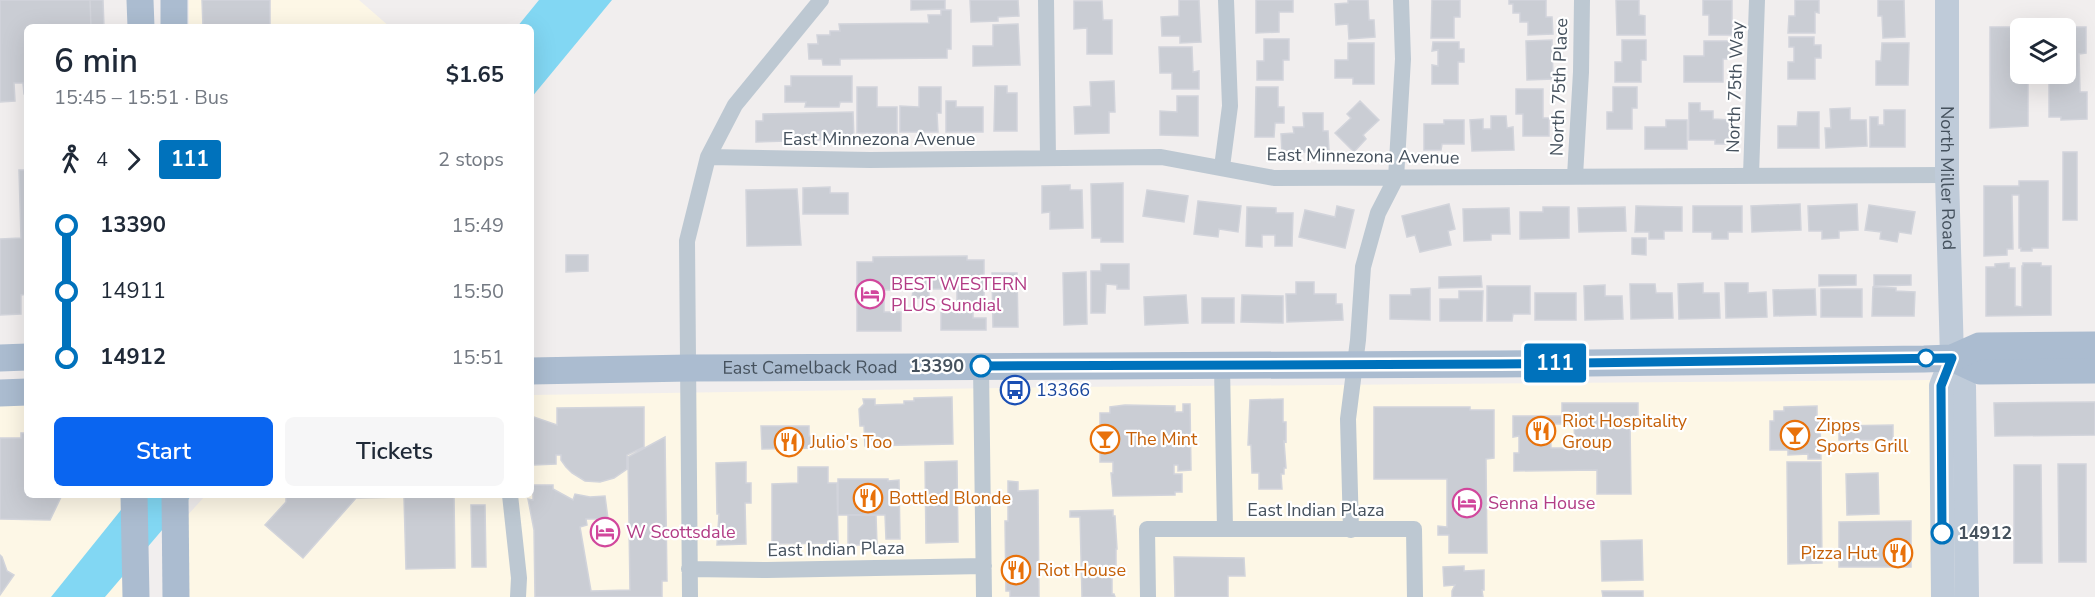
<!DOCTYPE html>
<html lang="en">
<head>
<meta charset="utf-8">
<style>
	:root { --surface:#fff; --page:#f6f6f7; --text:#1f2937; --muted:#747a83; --accent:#0a65f0 }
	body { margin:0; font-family:"Nunito Sans",sans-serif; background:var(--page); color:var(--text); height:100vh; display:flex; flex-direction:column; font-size:22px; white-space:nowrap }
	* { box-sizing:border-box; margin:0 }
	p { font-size:20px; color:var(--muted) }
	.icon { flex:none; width:33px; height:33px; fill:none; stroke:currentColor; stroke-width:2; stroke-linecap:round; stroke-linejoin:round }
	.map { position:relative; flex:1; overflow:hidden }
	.sheet { position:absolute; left:24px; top:24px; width:510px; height:474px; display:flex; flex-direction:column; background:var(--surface); border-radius:9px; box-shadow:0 6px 24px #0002 }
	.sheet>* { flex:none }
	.badge { padding:0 12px; border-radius:4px; font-size:21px; line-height:39px }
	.tools { position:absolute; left:2010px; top:18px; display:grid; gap:12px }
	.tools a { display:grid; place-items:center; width:66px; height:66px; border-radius:9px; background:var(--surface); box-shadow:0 6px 24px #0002; font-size:30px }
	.map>.badge { position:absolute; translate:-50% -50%; box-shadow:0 0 0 3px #fff }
	.legs { display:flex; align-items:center; gap:9px; height:66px; padding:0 30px; font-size:20px }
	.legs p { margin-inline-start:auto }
	.head { display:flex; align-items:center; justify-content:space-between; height:102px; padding:0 30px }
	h1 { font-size:33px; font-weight:600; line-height:45px }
	.button { display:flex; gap:12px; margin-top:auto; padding:12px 30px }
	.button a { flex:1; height:69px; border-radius:9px; background:var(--accent); color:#fff; font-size:24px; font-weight:600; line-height:69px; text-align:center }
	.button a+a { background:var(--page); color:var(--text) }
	ul { padding:0 30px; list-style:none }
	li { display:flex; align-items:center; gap:21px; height:66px; font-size:22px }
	li i { display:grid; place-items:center; width:9px; height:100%; margin:0 8px; background:currentColor }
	li i::after { content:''; width:15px; height:15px; margin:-8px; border:4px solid; border-radius:50%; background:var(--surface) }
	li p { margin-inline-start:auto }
	li:first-child i { background:linear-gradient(#0000 50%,currentColor 0) }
	li:last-child i { background:linear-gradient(currentColor 50%,#0000 0) }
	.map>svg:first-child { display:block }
	.commercial { fill:#fdf7e6 }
	.water { fill:#82d7f3 }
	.building { fill:#cacdd4; stroke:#d2d4db; stroke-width:1.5; fill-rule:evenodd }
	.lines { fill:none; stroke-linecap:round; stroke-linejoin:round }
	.street { stroke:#bdc8d2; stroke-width:16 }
	.secondary { stroke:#bfcbd9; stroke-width:24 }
	.primary { stroke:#abbcd0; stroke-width:27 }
	.line-1-casing { stroke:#fff; stroke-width:14 }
	.line-1 { stroke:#0072bc; stroke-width:9 }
	.stop-1-dot { fill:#fff; stroke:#0072bc; stroke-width:3 }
	.labels { text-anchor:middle; stroke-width:4.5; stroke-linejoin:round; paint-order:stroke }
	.street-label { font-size:18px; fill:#45515d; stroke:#fff }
	.hotel-label { font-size:18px; fill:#b23c85; stroke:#fff; text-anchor:start }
	.stop-label { font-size:18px; font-weight:bold; fill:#45515d; stroke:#fff; text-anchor:end }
	.transit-label { font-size:18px; fill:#164399; stroke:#fff; text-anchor:start }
	.food-label { font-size:18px; fill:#c56008; stroke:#fff; text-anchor:start }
</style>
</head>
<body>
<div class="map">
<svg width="2095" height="597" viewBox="0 0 2095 597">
	<rect width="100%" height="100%" fill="#f1eeee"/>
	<path class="commercial" d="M189 0H359L390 27H189Z
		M1931 380 1935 597H187L185 518 206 495H531V395L1071 387Z
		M27 405V495H122L126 597H0V406Z"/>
	<path class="water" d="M539 0H612L531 98V27H517Z
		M133 495H192L105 597H51Z"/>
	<path class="building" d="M0 0H90L91 27H27V94H24L23 83H14L15 101 0 102Z
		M90 0H103L104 27H91Z
		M202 0H270V27H203Z
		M911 0H945V9L911 10Z
		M970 0H1018L1019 16 998 17V21L971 22Z
		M1179 0H1199L1201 42 1180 43V36H1162L1161 17 1179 16Z
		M1256 0H1293V12H1279V32L1256 33Z
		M1348 0H1368L1369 20H1374L1375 37 1349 39 1348 24 1336 25 1335 4 1348 3Z
		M1432 0H1460V17H1454V38H1431Z
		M1509 0H1546V17H1552L1553 34 1528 35V22H1520V13H1513V4H1509Z
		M1616 0H1639V15L1645 16V35H1617Z
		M1703 0H1732V35H1709V15H1703Z
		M1795 0H1819V13L1815 12V33H1788L1789 16H1795Z
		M1878 0H1904L1905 37 1883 38 1882 16H1878Z
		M1074 1H1102L1103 20H1112V54H1087V28L1074 29Z
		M941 10H951V49H947V58L840 59V65H823L822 59H809L808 44H818L817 35H830V31H840L839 24 929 23 928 15H941Z
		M1018 24 1020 65 973 66V46H993V25Z
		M1990 27H2017V30H2020V74H2028V126L1990 128Z
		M2060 27H2086V53L2079 54 2080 92H2087V119L2061 120V117H2049V74H2066V28H2060Z
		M1789 37H1814V45H1821V58H1815V79H1788V62H1794V47H1789Z
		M1264 39H1289V60H1283V80H1257V61H1264Z
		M1552 40 1553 79 1527 80 1526 41Z
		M1622 40H1646V60H1641V82H1615V62H1622Z
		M1704 41H1730V59H1723V82H1684V56H1704Z
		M1433 42H1459V49H1464V62H1458V84H1432V65L1438 66V50L1432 51Z
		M1348 43H1374V84H1353V78H1335V60H1348Z
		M1882 43H1909L1908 85H1876V61H1881Z
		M1159 47H1192L1193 72 1199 71V89H1172V73H1160Z
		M791 76H852V102H840L839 107H805L806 102H785V86H791Z
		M1114 81 1115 112H1109V133L1075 134 1074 107 1091 106 1090 82Z
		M995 86H1007V93H1017V131H994Z
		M857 87H877V107H897V133H857Z
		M919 87H941V113H937L938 132H900V106L919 107Z
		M1256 87H1278V107H1284V123H1275L1274 137H1255Z
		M1613 87H1637V108H1632V129H1607V112H1613Z
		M1516 89H1543V118H1549V136H1523V114H1516Z
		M1177 96H1198V136L1160 135V111L1177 112Z
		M946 101H956V107H983V132H946Z
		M1360 101 1379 120 1363 135 1366 139 1354 152 1335 133 1351 118 1347 114Z
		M1689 103H1700V111H1713V119L1731 120V144H1715V140H1689Z
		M1850 108V120H1866L1867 146 1826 148 1825 128H1831L1830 109Z
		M1884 110H1905V147H1870V117H1878V125H1884Z
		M853 112 854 139 756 142V121H763V114Z
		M1798 112H1819V148H1778V126H1797Z
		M1303 113H1323V131H1328L1329 151 1282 153 1281 134 1294 133 1293 127H1304Z
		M1491 116H1506L1507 128 1513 127 1514 150 1472 151 1470 120 1483 119V129H1491Z
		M1444 120H1464V144H1442L1441 150H1424V124H1444Z
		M1666 120H1687V149H1645V127H1666Z
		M2063 152H2077V220H2063Z
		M19 170H27V294L21 295V314L0 315V239L21 238Z
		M2019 181H2048V248H2032V251H2021V248H2019V195H2012L2013 249H2007V255L1984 256V186H2019Z
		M1123 183V242H1101V238H1092L1091 184Z
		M1070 185V190H1082L1083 228 1050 229V212L1042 213V186Z
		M830 187V193H848V214H803V188Z
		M797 189 801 245 747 246 746 190Z
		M1147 190 1188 196 1184 222 1143 216Z
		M1198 201 1241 206 1238 232 1219 229 1218 237 1194 234Z
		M1449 204 1455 229 1448 231 1451 245 1420 252 1415 235 1407 237 1402 216Z
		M1800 204 1801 230 1752 232 1751 206Z
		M1857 204 1858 230 1839 231V238L1822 239V231H1809L1808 206Z
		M1869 205 1915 212 1911 234 1899 232 1897 242 1880 239 1881 232 1865 230Z
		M1337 206 1354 210 1345 248 1299 237 1305 210 1335 217Z
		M1636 206 1682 207V231H1664V239H1649V232H1635Z
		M1693 206H1742V232H1728V239H1712V232H1693Z
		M1247 207 1276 208V213H1293L1292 246H1275V235H1262V247L1246 246Z
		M1543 207H1569V238L1520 239V212H1543Z
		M1625 207 1626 231 1579 232 1578 208Z
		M1509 208 1510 234H1491V240L1464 241 1463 209Z
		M1632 238H1646V255L1632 254Z
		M566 255H588V271L566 272Z
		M967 256V260H984V310H973V318H986V330H941V311H957V289H929V298H912L913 290H884V312H901V331H857V262H873V257Z
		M2009 263V268H2015V306L2022 307V266H2023V263H2041V266H2051V315L1986 316V267H1995V264Z
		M1101 264H1129V289H1117V285L1106 284 1105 313H1091V271H1101Z
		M1086 272 1087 324 1064 325 1063 273Z
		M992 273H1017L1018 327H993Z
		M1819 275H1856V285L1819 286Z
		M1874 275H1911V285L1874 286Z
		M1481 276 1482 287 1439 288V277Z
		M1296 282H1314V294H1336V304H1342L1343 320 1287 322 1286 294H1296Z
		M1703 283V293H1719L1720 318 1679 319 1678 284Z
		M1725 283H1748V293L1766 292 1767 317 1726 318Z
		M1630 284H1655L1656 293H1672L1673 318 1631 319Z
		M1605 285V296H1622L1623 319 1585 320 1584 286Z
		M1487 286H1530V314H1513L1512 321H1487Z
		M1873 287 1896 288V291L1915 292 1914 316H1872Z
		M1430 288V320L1390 319V295H1411V289Z
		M1815 289 1816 315 1774 316 1773 290Z
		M1821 289H1862V317H1821Z
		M1459 291H1483L1482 321H1440V299H1459Z
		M1535 293H1576V320H1535Z
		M1186 295 1188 323 1145 325 1144 297Z
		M1242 295 1283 296V323L1241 322Z
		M1202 298H1234V323H1202Z
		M952 397 953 444 865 446 864 426H860L859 409 864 404 863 399H875V405L904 404V401H914V398Z
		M1283 399V422H1286V442L1284 441 1286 468H1284V474H1281L1282 489H1259V473H1252L1251 445H1248L1250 400Z
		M2095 402V435L1995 436 1994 403Z
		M1562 403H1638V423H1630L1631 494H1597V470L1514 471V453H1519V436L1513 437V416H1562ZM1550 424H1574L1575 448H1551Z
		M1183 404H1190L1191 470 1178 471V465H1174V474H1182V492H1175V495L1113 496 1111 473H1113V462H1100V413H1110V407L1125 405 1175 406V412H1183Z
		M1817 406V421H1820L1821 459H1808V454L1788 455V450H1770V421H1774V411H1784V407Z
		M644 407V447L627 455V469L614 478 600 482 585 481 572 473 566 467 561 460V455H556V464L533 465V480H531V416L557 425V408Z
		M1374 407H1470V410H1494V458L1486 459 1487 553H1449V535H1438V526L1447 527V479H1374Z
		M1893 425V440H1839V426Z
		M761 426H809V436H816V448L762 449Z
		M21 433H27V495H62L50 520 0 519V438H21Z
		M665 437 667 581H662V597H535L534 530 528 499 533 500V485H553V489L573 500 575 494 590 497 605 496 608 519H586L587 525 580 527 591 591 630 590 628 457Z
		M957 461 958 542 926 543 925 462Z
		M746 462V483H751V503H745L746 544 717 545 719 514H717L716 463Z
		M1787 462H1821L1822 563 1788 564Z
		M2058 464H2086V562H2059Z
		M2014 465H2041L2042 563H2014Z
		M798 467H828V483H837L838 543 772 544V484L798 483Z
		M1878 473 1879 514 1847 515 1846 474Z
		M838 479H888V481L899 480 900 539H886L885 515H838Z
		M1008 481 1018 482V491L1038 490 1039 597H1010V591H1006L1005 521H1008Z
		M286 495H454L455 568 406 569 404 497 356 498 303 558 265 525 286 502Z
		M471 505H485L486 567H472Z
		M1113 510V516H1115L1117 549H1116V572H1112V594H1114L1115 597H1082L1080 517H1070V511Z
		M848 515H876L877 545H848Z
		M1911 521V567H1839V522Z
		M1642 540 1643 580 1602 581 1601 541Z
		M0 555 2 557 7 571 14 575 0 595Z
		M1174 557 1244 558 1245 576H1228V597H1175Z
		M1464 566V571L1484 570V590H1482L1483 597H1452V591L1455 585 1444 586 1443 567Z
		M1602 591H1643V597H1603Z"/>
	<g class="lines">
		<path class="street" d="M1046 0 1048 158
			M708 157 870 160 1161 157 1274 178 1947 175
			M1222 167 1230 106 1226 0
			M1751 175 1757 0
			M1575 176 1581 72 1582 0
			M981 366 984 597
			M1222 366 1225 529
			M510 495 519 578 518 597
			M1351 530 1348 419 1358 340 1363 267 1378 213 1396 178 1403 59 1401 0
			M689 569 767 570 984 566
			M690 597 687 241 708 157 735 105 821 0
			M1148 597 1147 529H1414L1415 597"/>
		<g class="secondary">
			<path id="s1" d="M1947 0V175L1952 358 1964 386 1967 597"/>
			<path d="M1943 597 1941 386 1952 358"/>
		</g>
		<g class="primary">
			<path d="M140 0 141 27"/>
			<path d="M174 0V27"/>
			<path d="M0 358 27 357"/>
			<path d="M1952 358 1980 371 2095 370"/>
			<path id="s2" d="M531 371 689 368 1499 364 1924 359 1952 358 1979 346 2095 345"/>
			<path d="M0 393 27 392"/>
			<path d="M134 495 136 597"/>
			<path d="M175 495 176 597"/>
		</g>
	</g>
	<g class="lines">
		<g class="line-1-casing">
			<path id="line-1" d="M981 366 1499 364 1952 358 1941 386 1942 533"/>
		</g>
		<use href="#line-1" class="line-1"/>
	</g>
	<defs>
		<g id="hotel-ring" transform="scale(1.5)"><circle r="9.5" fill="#fff" stroke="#d1479c" stroke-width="1.5"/><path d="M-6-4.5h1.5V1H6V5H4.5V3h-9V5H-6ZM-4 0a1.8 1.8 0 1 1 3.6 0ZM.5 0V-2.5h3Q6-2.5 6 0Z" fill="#d1479c"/></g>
		<g id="bus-ring" transform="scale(1.5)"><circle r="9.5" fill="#fff" stroke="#1a4fb4" stroke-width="1.5"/><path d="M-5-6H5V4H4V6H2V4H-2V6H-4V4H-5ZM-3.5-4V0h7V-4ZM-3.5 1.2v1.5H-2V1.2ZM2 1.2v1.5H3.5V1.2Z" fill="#1a4fb4"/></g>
		<g id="restaurant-ring" transform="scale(1.5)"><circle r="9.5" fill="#fff" stroke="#e8710a" stroke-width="1.5"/><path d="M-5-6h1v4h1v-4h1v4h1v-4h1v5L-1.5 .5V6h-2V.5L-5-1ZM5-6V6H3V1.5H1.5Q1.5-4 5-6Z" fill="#e8710a"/></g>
		<g id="bar-ring" transform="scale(1.5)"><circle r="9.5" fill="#fff" stroke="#e8710a" stroke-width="1.5"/><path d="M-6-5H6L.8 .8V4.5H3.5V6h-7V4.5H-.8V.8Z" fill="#e8710a"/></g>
	</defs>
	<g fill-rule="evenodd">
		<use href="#hotel-ring" x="870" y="294"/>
		<use href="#bus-ring" x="1015" y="390"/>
		<use href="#restaurant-ring" x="1541" y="431"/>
		<use href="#bar-ring" x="1795" y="435"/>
		<use href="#bar-ring" x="1105" y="439"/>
		<use href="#restaurant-ring" x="789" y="442"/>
		<use href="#restaurant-ring" x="868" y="498"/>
		<use href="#hotel-ring" x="1467" y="503"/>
		<use href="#hotel-ring" x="605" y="532"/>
		<use href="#restaurant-ring" x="1898" y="553"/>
		<use href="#restaurant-ring" x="1016" y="570"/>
	</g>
	<g class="stop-1-dot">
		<circle cx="1926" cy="358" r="8"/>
		<circle cx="981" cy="366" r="10"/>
		<circle cx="1942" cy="533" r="10"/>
	</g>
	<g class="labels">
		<g class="street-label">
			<text transform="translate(1559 87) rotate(-88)" y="6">North 75th Place</text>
			<text transform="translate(1735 87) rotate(-88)" y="6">North 75th Way</text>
			<text x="879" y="145">East Minnezona Avenue</text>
			<text transform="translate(1363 156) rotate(1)" y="6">East Minnezona Avenue</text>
			<text dy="6" stroke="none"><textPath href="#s1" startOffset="178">North Miller Road</textPath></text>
			<text dy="6" stroke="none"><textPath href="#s2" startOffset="279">East Camelback Road</textPath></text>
			<text x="1316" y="516">East Indian Plaza</text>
			<text transform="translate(836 549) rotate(-1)" y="6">East Indian Plaza</text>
		</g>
		<g class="hotel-label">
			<text x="891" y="290">BEST WESTERN<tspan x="891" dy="21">PLUS Sundial</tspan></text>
			<text x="1488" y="509">Senna House</text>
			<text x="626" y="538">W Scottsdale</text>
		</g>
		<g class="stop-label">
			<text x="964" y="372">13390</text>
			<text x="1958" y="539" text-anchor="start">14912</text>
		</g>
		<g class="transit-label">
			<text x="1036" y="396">13366</text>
		</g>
		<g class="food-label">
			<text x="1562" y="427">Riot Hospitality<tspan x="1562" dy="21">Group</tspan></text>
			<text x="1816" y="431">Zipps<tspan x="1816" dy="21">Sports Grill</tspan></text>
			<text x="1126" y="445">The Mint</text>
			<text x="810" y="448">Julio's Too</text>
			<text x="889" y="504">Bottled Blonde</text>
			<text x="1877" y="559" text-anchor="end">Pizza Hut</text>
			<text x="1037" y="576">Riot House</text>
		</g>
	</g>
</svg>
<div class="tools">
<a><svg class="icon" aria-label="layers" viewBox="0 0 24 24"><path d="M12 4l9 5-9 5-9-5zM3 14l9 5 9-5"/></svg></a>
</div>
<b class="badge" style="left:1555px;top:363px;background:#0072bc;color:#fff">111</b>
<section class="sheet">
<div class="head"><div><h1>6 min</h1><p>15:45 – 15:51 · Bus</p></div><b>$1.65</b></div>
<div class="legs"><svg class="icon" aria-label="walk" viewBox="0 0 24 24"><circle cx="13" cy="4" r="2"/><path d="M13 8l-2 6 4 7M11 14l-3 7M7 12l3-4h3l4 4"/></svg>4<svg class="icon" aria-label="forward" viewBox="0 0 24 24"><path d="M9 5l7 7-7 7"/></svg><b class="badge" style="background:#0072bc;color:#fff">111</b><p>2 stops</p></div>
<ul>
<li><i style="color:#0072bc"></i><b>13390</b><p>15:49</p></li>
<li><i style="color:#0072bc"></i><span>14911</span><p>15:50</p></li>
<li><i style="color:#0072bc"></i><b>14912</b><p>15:51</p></li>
</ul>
<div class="button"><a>Start</a><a>Tickets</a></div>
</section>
</div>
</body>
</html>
